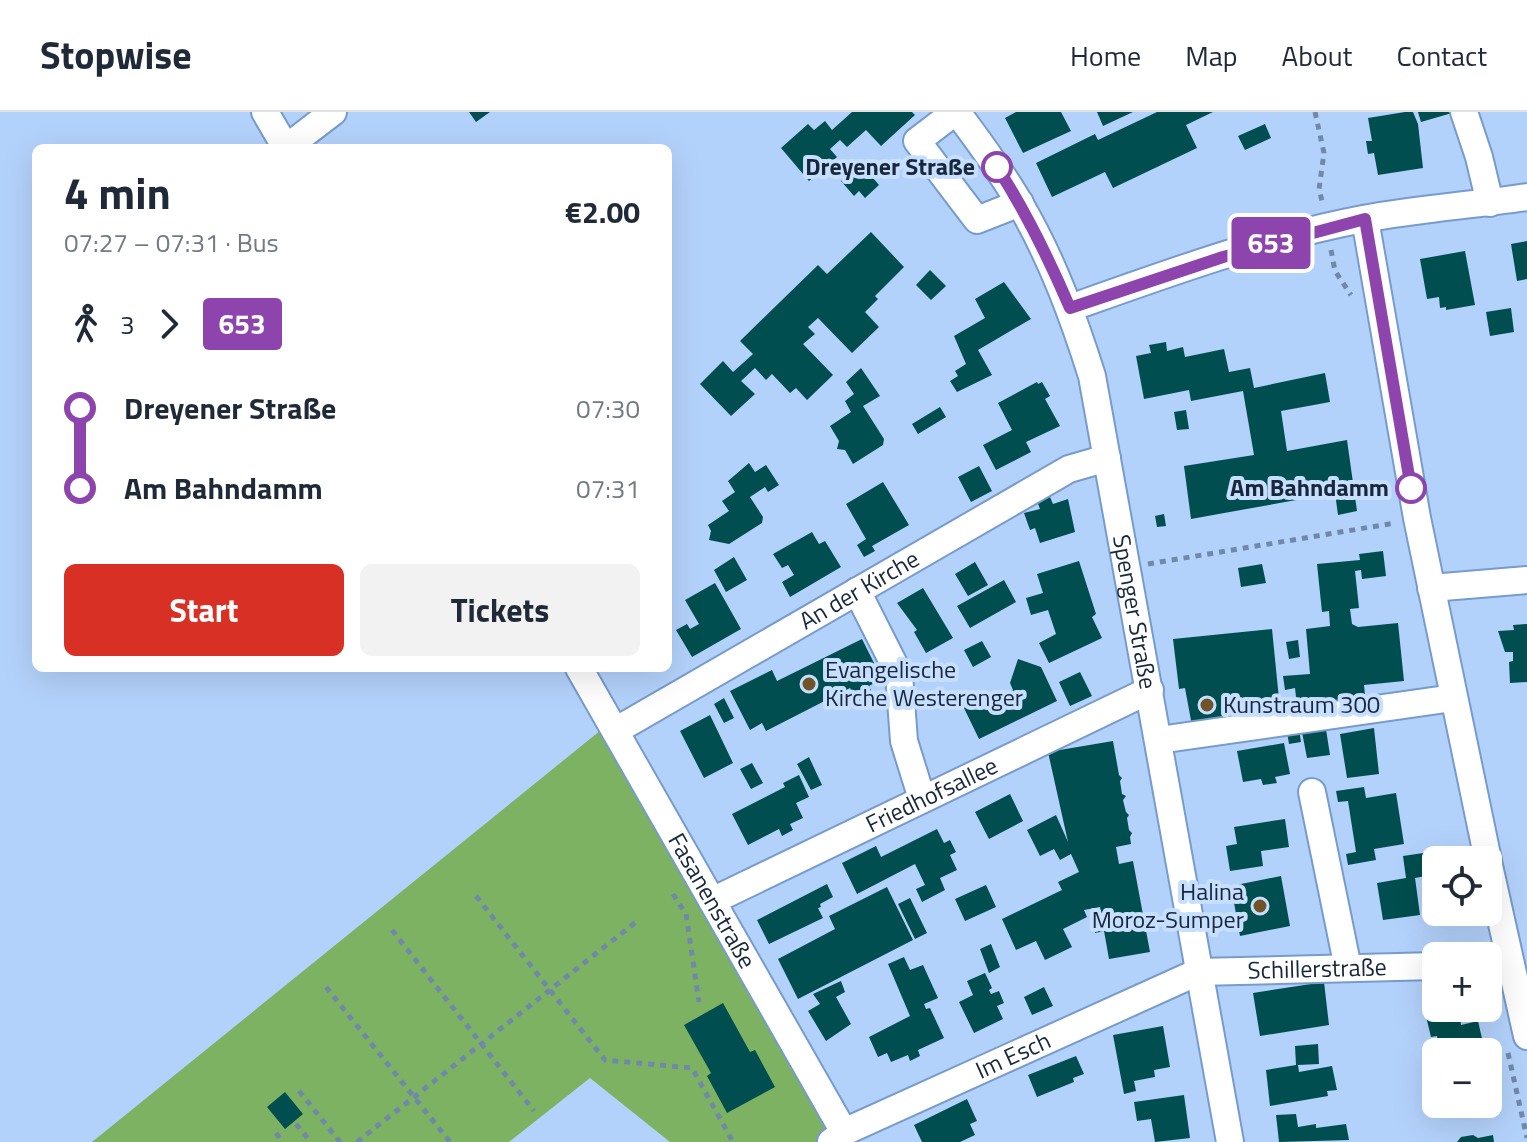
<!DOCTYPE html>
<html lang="en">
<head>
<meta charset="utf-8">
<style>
	:root { --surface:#fff; --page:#f2f2f3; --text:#1f2937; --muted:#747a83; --line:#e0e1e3; --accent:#d93025 }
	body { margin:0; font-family:"Titillium Web",sans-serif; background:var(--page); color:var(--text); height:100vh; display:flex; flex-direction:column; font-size:30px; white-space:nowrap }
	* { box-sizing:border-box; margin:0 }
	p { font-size:26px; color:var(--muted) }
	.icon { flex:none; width:44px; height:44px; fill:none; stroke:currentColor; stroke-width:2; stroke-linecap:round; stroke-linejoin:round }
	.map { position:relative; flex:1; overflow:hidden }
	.side { position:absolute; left:32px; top:32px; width:640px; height:528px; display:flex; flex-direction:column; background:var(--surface); border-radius:12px; box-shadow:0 8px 32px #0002 }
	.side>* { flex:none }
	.badge { padding:0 16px; border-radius:6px; font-size:28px; line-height:52px }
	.controls { position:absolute; left:1422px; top:734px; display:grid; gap:16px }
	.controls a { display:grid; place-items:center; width:80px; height:80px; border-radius:12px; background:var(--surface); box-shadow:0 8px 32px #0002; font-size:40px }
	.map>.badge { position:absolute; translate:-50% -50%; box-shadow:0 0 0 4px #fff }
	.legs { display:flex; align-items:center; gap:12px; height:88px; padding:0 32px; font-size:26px }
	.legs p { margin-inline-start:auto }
	.overview { display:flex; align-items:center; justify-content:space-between; height:136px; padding:0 32px }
	h1 { font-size:44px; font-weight:700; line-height:60px }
	.action { display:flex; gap:16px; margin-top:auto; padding:16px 32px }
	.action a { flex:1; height:92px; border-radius:12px; background:var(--accent); color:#fff; font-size:32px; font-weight:700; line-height:92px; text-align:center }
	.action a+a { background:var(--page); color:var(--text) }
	ul { padding:0 32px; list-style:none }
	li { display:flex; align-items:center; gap:28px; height:80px; font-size:30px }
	li i { display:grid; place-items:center; width:12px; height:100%; margin:0 10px; background:currentColor }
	li i::after { content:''; width:20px; height:20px; margin:-10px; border:6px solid; border-radius:50%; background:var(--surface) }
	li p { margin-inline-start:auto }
	li:first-child i { background:linear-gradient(#0000 50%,currentColor 0) }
	li:last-child i { background:linear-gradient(currentColor 50%,#0000 0) }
	header { display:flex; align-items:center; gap:48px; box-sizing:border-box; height:112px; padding:0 40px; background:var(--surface); border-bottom:2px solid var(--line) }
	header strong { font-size:38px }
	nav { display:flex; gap:44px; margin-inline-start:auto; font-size:28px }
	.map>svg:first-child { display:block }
	.green { fill:#7eb263 }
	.building { fill:#004e4f }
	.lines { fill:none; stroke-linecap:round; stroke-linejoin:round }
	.minor-casing { stroke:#779bcc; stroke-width:30 }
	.path { stroke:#7189a9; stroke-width:5; stroke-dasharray:6 6; stroke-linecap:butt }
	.minor { stroke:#fff; stroke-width:26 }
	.line-1-casing { stroke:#fff; stroke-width:18 }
	.line-1 { stroke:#8e44ad; stroke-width:12 }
	.stop-1-dot { fill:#fff; stroke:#8e44ad; stroke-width:4 }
	.poi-dot { fill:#705327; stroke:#c7dffe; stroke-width:3 }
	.labels { text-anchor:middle; stroke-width:8; stroke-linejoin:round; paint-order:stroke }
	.stop-label { font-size:24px; font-weight:bold; fill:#18273a; stroke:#c7dffe; text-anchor:end }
	.street-label { font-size:24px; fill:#18273a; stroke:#c7dffe }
	.poi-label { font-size:24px; fill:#18273a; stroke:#c7dffe; text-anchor:start }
</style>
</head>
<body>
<header>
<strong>Stopwise</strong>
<nav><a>Home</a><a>Map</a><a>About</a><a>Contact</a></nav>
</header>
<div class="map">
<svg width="1527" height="1030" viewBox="0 0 1527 1030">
	<rect width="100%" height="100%" fill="#b3d2fb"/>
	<path class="green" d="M601 618 829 1023 819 1030H670L590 966 509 1030H92Z"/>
	<path class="building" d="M469 0H490L476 10Z
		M852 0H912L915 3 881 34 866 18 847 35 840 28 830 37 837 45 809 69 781 36 808 12 814 18 825 9 832 18Z
		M1016 0H1061L1071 19 1023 41 1005 6Z
		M1097 0H1133L1103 14Z
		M1157 0H1213L1186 13 1197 36 1113 76 1105 60 1052 85 1036 51 1095 22 1098 28Z
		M1405 0H1413L1418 12 1423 56 1378 63 1374 41 1368 42 1366 29H1372L1368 6Z
		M1418 0H1451L1452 1 1421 10Z
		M1265 12 1271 26 1245 38 1238 24Z
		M861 52 879 73 865 86 859 79 854 84 841 69Z
		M871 120 904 155 875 184 878 187 865 200 879 215 852 241 818 206 808 215 815 222 803 232 833 263 807 288 796 276 790 281 772 262 766 268 755 256 741 269 755 282 731 304 700 272 723 249 733 260 753 242 740 229 818 153 827 162Z
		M1527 129V167L1517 169 1511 132Z
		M1465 139 1475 193 1446 198V195L1440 196 1439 185 1427 187 1420 147Z
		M930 158 946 174 931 188 916 173Z
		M1004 170 1031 207 978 238 992 263 957 280 950 269 958 264 955 259 966 252 954 224 985 206 975 187Z
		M1511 196 1514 220 1490 224 1486 200Z
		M1166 230 1167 239 1183 235 1185 245 1224 237 1229 260 1250 256 1254 276 1325 261 1330 290 1281 299 1287 339 1347 328 1357 399 1338 403 1335 381 1191 407 1184 354 1254 343 1243 279 1191 289 1189 278 1144 287 1136 244 1151 241 1149 233Z
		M861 256 880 284 863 294 884 327 883 333 853 352 845 338 837 337 839 329 830 314 851 300 845 289 854 282 846 270Z
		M1037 270 1038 272 1042 270 1050 284 1045 287 1060 314 1026 330 1031 340 996 358 983 333 1012 318 998 291Z
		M940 295 946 305 918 322 912 312Z
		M1186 298 1189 317 1177 318 1174 300Z
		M749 351 755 360 766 353 779 373 768 380 765 375 750 385 763 405 762 411 729 432 709 428 711 419 708 413 729 399 722 389 735 380 728 369Z
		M979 354 992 379 971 390 958 365Z
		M883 370 909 413 872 434 875 439 864 445 857 433 866 427 846 392Z
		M1050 385 1053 392 1068 387 1075 420 1040 431 1035 416 1030 418 1024 401 1040 397 1037 389Z
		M1164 402 1166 414 1157 415 1155 404Z
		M812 420 819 432 825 429 841 455 790 485 782 470 794 463 788 453 782 456 773 442Z
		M1383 439 1386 464 1362 467 1361 458 1355 459 1359 496 1350 497 1352 512 1358 515 1398 511 1404 569 1364 573 1365 583 1361 587 1297 594 1295 576 1285 578 1283 564 1310 562 1306 517 1330 514 1329 499 1322 500 1317 452 1360 448 1359 442Z
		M734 445 747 468 726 480 714 458Z
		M1079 449 1096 502 1092 505 1102 526 1049 551 1039 531 1056 522 1048 498 1031 503 1026 486 1043 481 1037 462Z
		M975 450 988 473 968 484 955 462Z
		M1262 452 1266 471 1241 475 1238 456Z
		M1004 468 1016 490 970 516 957 494Z
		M715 471 741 517 692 545 676 518 687 512 690 517 699 512 685 488Z
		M923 476 953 526 926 541 914 520 917 518 897 491Z
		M1527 512V570L1510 571 1509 550 1513 549V540H1505L1498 519 1514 518 1513 513Z
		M1272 517 1279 587 1230 592 1232 607 1192 614 1185 576 1179 577 1173 527Z
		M862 527 882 567 869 574 875 587 860 594 850 576 766 619 762 611 750 618 730 579 772 558 777 569Z
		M1298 528 1300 545 1289 547 1286 530Z
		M982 529 991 545 973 555 964 538Z
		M1018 547 1041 555 1057 589 979 627 963 594 993 579 997 585 1013 578 1010 571Z
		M1080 560 1092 584 1070 594 1059 570Z
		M724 586 734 606 724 611 714 592Z
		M710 603 733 651 704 666 680 619Z
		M1325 611 1330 643 1307 646 1301 615Z
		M1374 616 1379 662 1347 666 1340 622Z
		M1299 617 1301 630 1289 632 1287 620Z
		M1113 629 1119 663 1122 666 1120 669 1122 682 1126 684 1123 688 1126 700 1129 703 1127 706 1129 718 1132 721 1130 725 1131 732 1116 735 1119 752 1133 749 1150 840 1109 847 1104 819 1095 821 1092 802 1101 800 1100 795 1084 798 1087 805 1063 817 1072 835 1045 848 1036 829 1016 838 1002 807 1062 778 1058 770 1079 760 1071 742 1060 748 1054 737 1040 744 1027 718 1056 703 1068 730 1048 640Z
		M1284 631 1290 662 1275 665 1277 671 1263 673 1261 667 1243 670 1237 639Z
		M809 645 822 673 811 678 797 652Z
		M752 651 763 671 751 677 740 657Z
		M799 663 809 685 796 691 803 706 790 712 793 718 782 724 779 717 748 733 732 702 785 675 783 671Z
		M1364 675 1366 686 1396 681 1404 732 1374 737 1376 748 1348 753 1346 742 1356 740 1348 689 1338 690 1336 679Z
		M1010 682 1023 709 989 727 975 700Z
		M1285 707 1289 735 1261 739 1263 754 1230 759 1226 734 1237 732 1234 715Z
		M937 717 944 731 950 728 956 740 950 743 957 758 940 766 945 778 922 790 916 777 925 773 915 752 857 782 842 751 876 734 881 745Z
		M1437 739 1436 762 1415 766 1420 803 1383 808 1377 771 1406 766 1403 744Z
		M1281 764 1290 814 1240 824 1231 774Z
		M827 772 833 785 820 792 821 795 818 796 823 806 769 832 757 808Z
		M986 773 996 795 965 809 955 787Z
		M887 775 913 828 798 887 778 847 835 817 829 804Z
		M910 786 927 821 915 827 898 792Z
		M991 832 1000 855 989 861 980 837Z
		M904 845 910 858 923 853 938 886 924 892 926 897 930 896 944 926 918 938 920 944 910 949 908 943 891 950 887 941 878 945 869 925 910 904 888 852Z
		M985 861 992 876 989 878 991 882 999 879 1004 891 997 894 1003 907 974 921 959 890 973 883 967 869Z
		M841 869 845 880 836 885 851 912 826 929 808 899 820 892 813 882Z
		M1324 870 1329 913 1260 924 1253 881Z
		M1044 875 1053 894 1032 903 1024 885Z
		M723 891 750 940 755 938 775 975 727 1001 707 964 711 961 684 913Z
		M1443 896H1455L1457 907 1460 906 1461 913 1478 909 1483 931 1440 940 1437 924 1431 925 1425 900Z
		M1163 914 1170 955 1154 958 1155 965 1134 969 1136 979 1124 982 1113 923Z
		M1318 932 1319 952 1298 953 1299 960 1332 954 1337 978 1327 979 1328 984 1270 994 1266 958 1296 953 1295 934Z
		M1076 944 1084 962 1073 966 1074 970 1037 985 1028 963Z
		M285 980 303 1002 285 1017 267 995Z
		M1184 983 1190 1026 1155 1030 1151 1007 1137 1009 1134 990Z
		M967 987 977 1009 970 1012 975 1023 960 1030H922L914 1013Z
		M1296 1002 1298 1015 1316 1012V1016L1346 1012 1349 1028 1279 1030 1276 1003Z
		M1473 1023 1478 1026 1493 1023 1494 1030H1457L1461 1025Z"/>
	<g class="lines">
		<g class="minor-casing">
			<g id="minor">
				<path d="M265 0 286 36"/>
				<path d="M955 0 917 29 977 108 1020 91"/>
				<path id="s1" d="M957 0C979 30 1002 60 1020 92 1052 147 1073 204 1092 264L1230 1030"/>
				<path d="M1464 0 1479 45 1490 91"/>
				<path d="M286 36 333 0"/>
				<path d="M1365 107 1417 406 1488 748"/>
				<path d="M1070 196C1163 163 1267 125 1363 107 1417 97 1473 93 1527 85"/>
				<path d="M1431 476 1527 468"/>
				<path d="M857 479 899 562 904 629 922 687"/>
				<path id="s2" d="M579 556 844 1020"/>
				<path id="s3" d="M615 619 1069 357 1107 346"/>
				<path d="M1159 628 1453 586"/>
				<path d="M1312 680 1348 856"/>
				<path d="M1488 749 1527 924"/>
				<path id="s4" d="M712 789 1150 578"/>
				<path id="s5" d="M831 1030 844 1020 1198 860 1436 854"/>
			</g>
		</g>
		<path class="path" d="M1315 0 1324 41 1319 77 1323 93
			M1331 138 1335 159 1351 183
			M1148 452 1395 411
			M673 782 686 802 699 890
			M476 784 605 948 692 956 733 1030
			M392 818 534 999
			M326 875 450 1030
			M1508 941 1527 1026
			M299 979 340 1030
			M296 1012 311 1030
			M276 1021 283 1030
			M357 1030 636 810"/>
		<use href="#minor" class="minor"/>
	</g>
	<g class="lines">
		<g class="line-1-casing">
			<path id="line-1" d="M997 55C1026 100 1049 147 1070 196L1223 145 1365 107 1411 376"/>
		</g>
		<use href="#line-1" class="line-1"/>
	</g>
	<g class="stop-1-dot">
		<circle cx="997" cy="55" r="14"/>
		<circle cx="1411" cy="376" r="14"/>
	</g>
	<g class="poi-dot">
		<circle cx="809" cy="572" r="8"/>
		<circle cx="1207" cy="593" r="8"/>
		<circle cx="1260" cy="794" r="8"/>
	</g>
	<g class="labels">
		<g class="stop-label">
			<text x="975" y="63">Dreyener Straße</text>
			<text x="1389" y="384">Am Bahndamm</text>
		</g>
		<g class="street-label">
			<text dy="8" stroke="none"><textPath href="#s3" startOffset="282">An der Kirche</textPath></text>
			<text dy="8" stroke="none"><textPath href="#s1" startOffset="538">Spenger Straße</textPath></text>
			<text dy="8" stroke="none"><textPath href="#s4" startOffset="244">Friedhofsallee</textPath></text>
			<text dy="8" stroke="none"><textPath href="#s2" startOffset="268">Fasanenstraße</textPath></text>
			<text dy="8" stroke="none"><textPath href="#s5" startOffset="524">Schillerstraße</textPath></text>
			<text dy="8" stroke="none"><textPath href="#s5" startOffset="202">Im Esch</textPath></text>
		</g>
		<g class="poi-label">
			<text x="825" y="566">Evangelische<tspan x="825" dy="28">Kirche Westerenger</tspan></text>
			<text x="1223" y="601">Kunstraum 300</text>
			<text x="1244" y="788" text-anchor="end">Halina<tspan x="1244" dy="28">Moroz-Sumper</tspan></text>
		</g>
	</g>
</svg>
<div class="controls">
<a><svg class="icon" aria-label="locate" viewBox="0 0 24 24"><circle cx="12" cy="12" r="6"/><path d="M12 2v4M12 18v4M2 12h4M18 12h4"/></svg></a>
<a>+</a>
<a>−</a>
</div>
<b class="badge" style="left:1271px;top:131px;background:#8e44ad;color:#fff">653</b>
<section class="side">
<div class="overview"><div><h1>4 min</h1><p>07:27 – 07:31 · Bus</p></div><b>€2.00</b></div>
<div class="legs"><svg class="icon" aria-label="walk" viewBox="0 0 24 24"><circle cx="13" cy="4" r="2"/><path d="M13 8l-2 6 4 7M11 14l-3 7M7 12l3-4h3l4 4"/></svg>3<svg class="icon" aria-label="forward" viewBox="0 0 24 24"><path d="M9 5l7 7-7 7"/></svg><b class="badge" style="background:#8e44ad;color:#fff">653</b></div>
<ul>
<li><i style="color:#8e44ad"></i><b>Dreyener Straße</b><p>07:30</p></li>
<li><i style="color:#8e44ad"></i><b>Am Bahndamm</b><p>07:31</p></li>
</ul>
<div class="action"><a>Start</a><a>Tickets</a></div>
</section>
</div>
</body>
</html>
